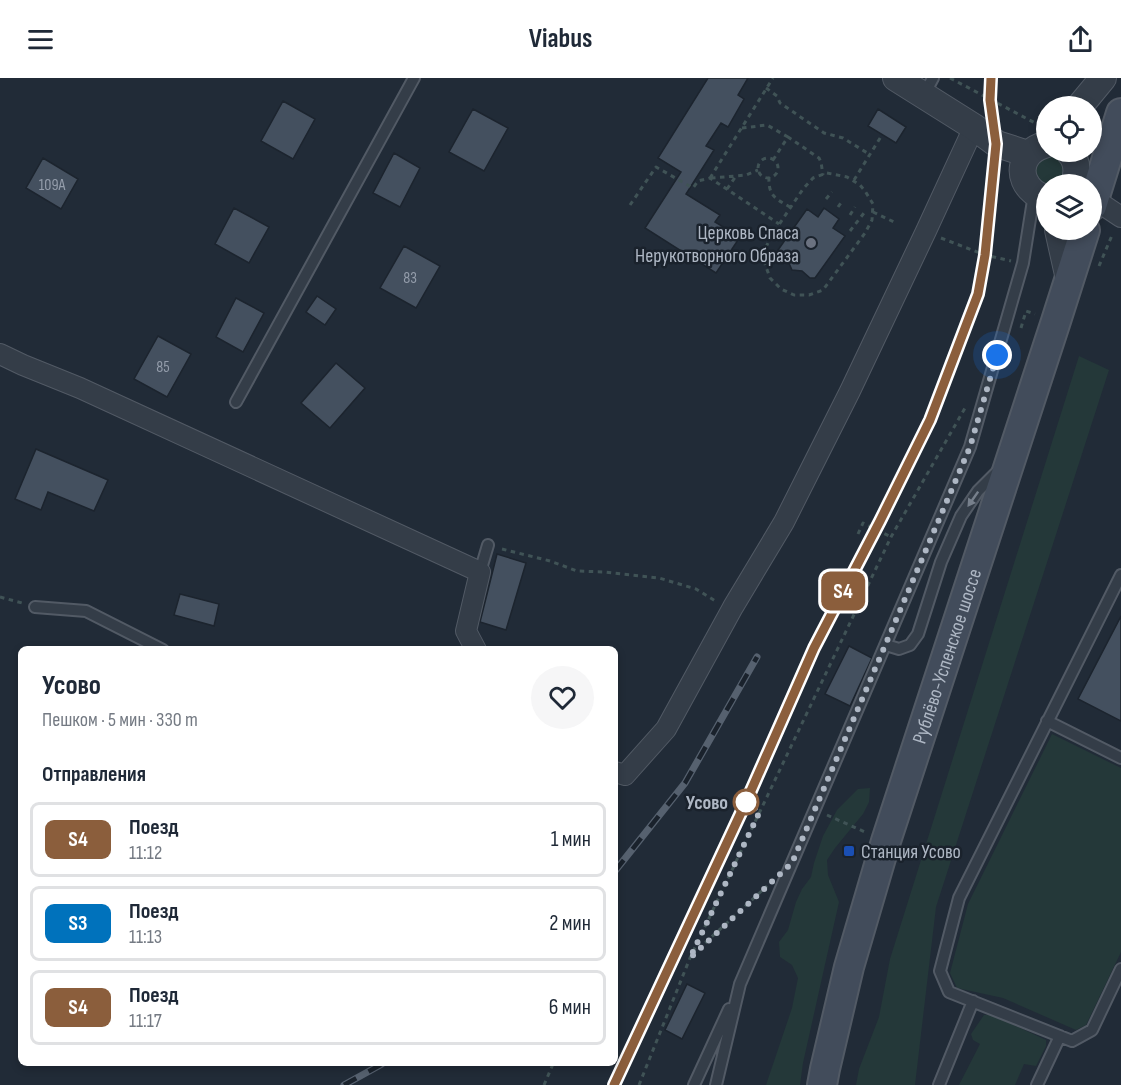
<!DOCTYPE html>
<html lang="ru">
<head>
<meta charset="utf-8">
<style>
	:root { --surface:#fff; --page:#f6f6f7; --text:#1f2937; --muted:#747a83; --line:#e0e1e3 }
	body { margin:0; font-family:"Sofia Sans Condensed",sans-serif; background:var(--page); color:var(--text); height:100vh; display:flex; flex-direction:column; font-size:22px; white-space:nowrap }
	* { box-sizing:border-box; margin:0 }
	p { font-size:20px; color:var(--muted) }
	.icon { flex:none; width:33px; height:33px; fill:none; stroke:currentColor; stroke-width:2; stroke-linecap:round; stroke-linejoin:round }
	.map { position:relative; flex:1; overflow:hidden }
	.panel { position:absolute; left:18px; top:568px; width:600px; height:420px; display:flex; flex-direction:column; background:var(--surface); border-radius:9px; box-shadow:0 3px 9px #0003 }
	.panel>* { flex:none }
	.badge { padding:0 12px; border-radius:9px; font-size:21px; line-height:39px }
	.tools { position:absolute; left:1036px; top:18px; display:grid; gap:12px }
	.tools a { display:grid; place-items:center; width:66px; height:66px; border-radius:50%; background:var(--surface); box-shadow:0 3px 9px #0003; font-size:30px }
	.you { position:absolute; width:30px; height:30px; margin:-15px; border:4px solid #fff; border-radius:50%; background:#1a73e8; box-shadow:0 0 0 9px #1a73e833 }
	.map>.badge { position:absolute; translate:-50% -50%; box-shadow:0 0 0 3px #fff }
	h2 { padding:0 24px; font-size:22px; line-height:54px }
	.round { display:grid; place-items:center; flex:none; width:63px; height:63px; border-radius:32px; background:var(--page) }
	.head { display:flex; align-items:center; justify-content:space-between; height:102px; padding:0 24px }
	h1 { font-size:28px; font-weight:700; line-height:45px }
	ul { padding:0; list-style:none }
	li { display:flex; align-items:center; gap:18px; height:75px; margin:0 12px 9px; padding:0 12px; border:3px solid var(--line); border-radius:9px }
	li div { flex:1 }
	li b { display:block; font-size:22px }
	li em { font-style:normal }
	li .badge { min-width:66px; font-weight:700; text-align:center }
	header { display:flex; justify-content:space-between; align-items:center; height:78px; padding:0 24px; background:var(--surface); font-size:27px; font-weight:700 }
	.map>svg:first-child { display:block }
	.green { fill:#243839 }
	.building { fill:#44505f; stroke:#1c242e; stroke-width:1.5 }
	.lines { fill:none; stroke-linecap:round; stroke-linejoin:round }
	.service-casing { stroke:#525a65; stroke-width:14 }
	.minor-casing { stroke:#525a65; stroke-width:22 }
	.tertiary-casing { stroke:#525a65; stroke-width:28 }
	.secondary-casing { stroke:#525a65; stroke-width:32 }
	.path { stroke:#405356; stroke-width:3; stroke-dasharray:4.5 4.5; stroke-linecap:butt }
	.service { stroke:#343d48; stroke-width:10 }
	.minor { stroke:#343d48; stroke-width:20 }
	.tertiary { stroke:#343d48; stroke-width:26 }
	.secondary { stroke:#424c5b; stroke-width:28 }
	.rail-casing { stroke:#56616f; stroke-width:7 }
	.rail { stroke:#1a222c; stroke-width:4.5; stroke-dasharray:14; stroke-linecap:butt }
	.oneway { fill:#77808c }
	.line-casing { stroke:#fff; stroke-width:14 }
	.line { stroke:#8b5e3c; stroke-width:9 }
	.walk { stroke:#aeb7c4; stroke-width:6; stroke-dasharray:0 10.8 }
	.worship-dot { fill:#6b7280; stroke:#1a222c; stroke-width:2 }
	.stop-dot { fill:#fff; stroke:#8b5e3c; stroke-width:3 }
	.transit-dot { fill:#1a4fb4; stroke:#1a222c; stroke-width:2 }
	.labels { text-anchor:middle; stroke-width:5; stroke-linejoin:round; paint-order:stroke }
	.number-label { font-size:16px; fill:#949dab }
	.poi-label { font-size:20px; fill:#aeb7c4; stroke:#1a222c; text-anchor:end }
	.street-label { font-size:20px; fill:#aeb7c4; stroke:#1a222c }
	.stop-label { font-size:20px; font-weight:bold; fill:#aeb7c4; stroke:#1a222c; text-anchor:end }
</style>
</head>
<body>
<header><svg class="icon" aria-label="menu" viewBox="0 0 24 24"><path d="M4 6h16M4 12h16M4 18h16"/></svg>Viabus<svg class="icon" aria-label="share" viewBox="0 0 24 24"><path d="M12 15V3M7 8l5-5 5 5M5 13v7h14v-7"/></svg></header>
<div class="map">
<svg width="1121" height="1007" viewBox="0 0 1121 1007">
	<rect width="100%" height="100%" fill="#212b37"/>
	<path class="green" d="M1055 74 1064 80 1065 106H1047V114L1041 112 1032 85Z
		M1079 278 1109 292 936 829 915 1007H856L859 991 879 939 890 881Z
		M1052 656 1121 690V874L1086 947 1076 952 1003 920 957 910 950 895 968 826Z
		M870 710 869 724 863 736 835 770 827 782 828 797 839 824 803 985 800 1007H766L792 930 798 900 792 887 780 879 779 864 788 852 796 824 802 811 811 799 814 785 823 758 837 732 858 711Z
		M984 937H992L1046 962V968L1036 988 1024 986 1015 1007H959L980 966 973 962 971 956Z"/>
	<path class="building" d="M708 0H748L738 17 744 21 728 49 721 45 706 68 714 72 686 116 720 137 715 144 740 159 716 195 645 150 681 94 658 80Z
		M283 23 315 41 293 81 261 63Z
		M473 31 508 50 484 93 449 74Z
		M878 31 906 49 896 65 868 48Z
		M394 75 420 90 400 129 373 115Z
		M43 80 78 101 61 131 26 110Z
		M234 130 269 149 249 185 215 166Z
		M824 130 839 141 833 150 845 158 815 200H810L802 193 792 192 788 183 779 178 778 172 807 131 818 139Z
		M404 168 440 188 416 230 380 210Z
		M317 218 336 231 325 247 306 234Z
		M236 220 264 235 243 274 216 259Z
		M158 258 191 276 167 319 134 301Z
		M336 285 365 310 330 350 301 325Z
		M36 371 108 402 94 433 48 414 41 432 15 421Z
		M497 476 526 485 506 552 480 544Z
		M180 516 219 526 214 548 174 537Z
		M1121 538V643L1078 621Z
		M849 568 872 580 850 628 825 616Z
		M687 906 705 915 682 961 665 952Z"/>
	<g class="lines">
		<g class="service-casing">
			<path id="service" d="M924 17 933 0
				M236 324 414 0
				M480 494 488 467
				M1121 497 959 820 940 893 949 914 1072 963 1092 952 1121 891
				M35 529 86 533 163 572
				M886 567 899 571 910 567 918 556 941 484 961 438 978 413 998 393
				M1047 643 1121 680
				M694 1007 729 931
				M716 1007 740 906 970 369 1023 185 1034 116
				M939 1007 973 923
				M1037 1007 1060 958"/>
		</g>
		<g class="minor-casing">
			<path id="minor" d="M1094 121 1121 139
				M0 276 23 287 80 310 480 494 466 553 476 572
				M615 694 625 697 666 651 733 529 784 444 850 313 926 153 974 49"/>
		</g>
		<g class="tertiary-casing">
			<path id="tertiary" d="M896 0 974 49 997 66 1028 76
				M1080 28 1103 0
				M1047 66C1040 68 1035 70 1030 75 1014 92 1026 116 1047 120
				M1069 74C1078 83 1078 94 1074 106
				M1058 152 1069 201"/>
		</g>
		<g class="secondary-casing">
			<g id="secondary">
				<path d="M1092 128 1121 35"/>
				<path id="s1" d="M822 1007 825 991 849 889 886 763 1056 243 1085 152"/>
			</g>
		</g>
		<path class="path" d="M950 0 1037 46
			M766 10 777 18 780 25 824 55 843 60 869 76
			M742 50 767 47 788 59
			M758 90a10 10 0 1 1 20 0a10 10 0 1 1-20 0Z
			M773 82 788 59 819 80 821 84 823 97
			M827 95 847 99 860 107 865 113 873 126 872 142 865 155 823 212 809 217H794L781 211 770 200 765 186V171L772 157 803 111 813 100Z
			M769 99C768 118 776 121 790 129
			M710 100 773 0
			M711 100 736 98
			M854 102 882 57
			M727 111 736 98 746 97 758 92
			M826 121 832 114
			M630 127 656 89 693 110 698 103 710 100 779 146
			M838 129 843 122
			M873 134 894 144
			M850 137 855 129
			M850 153 864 135
			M941 160 985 177 1011 183
			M1099 188 1113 155
			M1021 250 1026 233 1035 236
			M858 456 863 445 891 459
			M502 471 550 483 577 493 604 494 659 500 696 511 717 524
			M0 519 22 525
			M827 737 865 754
			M692 877 767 808
			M544 1007 553 986
			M639 1007 690 880 891 459 965 330"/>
		<use href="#service" class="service"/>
		<use href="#minor" class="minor"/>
		<use href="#tertiary" class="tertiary"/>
		<use href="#secondary" class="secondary"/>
		<g class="rail-casing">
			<path id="rail" d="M615 793 685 705 757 579
				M344 1007 382 986
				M614 1007 746 724 814 570 880 443 930 342 978 215 985 177 997 66 990 22 991 0"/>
		</g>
		<use href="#rail" class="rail"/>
	</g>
	<defs><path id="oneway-solid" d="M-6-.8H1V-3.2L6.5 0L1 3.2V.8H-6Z" transform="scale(1.5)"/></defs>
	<use class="oneway" href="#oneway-solid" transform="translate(973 421) rotate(125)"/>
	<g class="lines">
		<g class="line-casing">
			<path id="line" d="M614 1007 746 724 814 570 880 443 930 342 978 216 985 177 996 66 990 22 991 0"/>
		</g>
		<use href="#line" class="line"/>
		<path class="walk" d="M746 724 760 733 690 880 792 785 970 369 997 277"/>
	</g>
	<circle class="worship-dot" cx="811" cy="165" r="6"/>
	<circle class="stop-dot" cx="746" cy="724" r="12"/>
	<rect class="transit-dot" x="843" y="767" width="12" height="12" rx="3"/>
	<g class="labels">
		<g class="number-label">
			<text x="52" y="112">109А</text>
			<text x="410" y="205">83</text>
			<text x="163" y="294">85</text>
		</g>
		<g class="poi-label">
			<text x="799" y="161">Церковь Спаса<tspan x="799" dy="23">Нерукотворного Образа</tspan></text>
			<text x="861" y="780" text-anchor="start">Станция Усово</text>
		</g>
		<g class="street-label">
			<text dy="7" stroke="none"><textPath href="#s1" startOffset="447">Рублёво-Успенское шоссе</textPath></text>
		</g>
		<g class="stop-label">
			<text x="728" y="731">Усово</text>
		</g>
	</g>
</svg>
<div class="tools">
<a><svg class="icon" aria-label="locate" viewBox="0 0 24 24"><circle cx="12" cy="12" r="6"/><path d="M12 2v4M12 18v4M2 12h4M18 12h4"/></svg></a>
<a><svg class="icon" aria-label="layers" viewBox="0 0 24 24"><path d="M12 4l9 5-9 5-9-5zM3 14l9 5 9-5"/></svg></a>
</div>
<div class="you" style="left:997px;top:277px"></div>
<b class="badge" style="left:843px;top:513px;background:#8b5e3c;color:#fff">S4</b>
<section class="panel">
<div class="head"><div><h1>Усово</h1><p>Пешком · 5 мин · 330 m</p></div><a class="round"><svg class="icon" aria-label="heart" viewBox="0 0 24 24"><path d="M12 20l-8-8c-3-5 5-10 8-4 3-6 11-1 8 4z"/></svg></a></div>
<h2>Отправления</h2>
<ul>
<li><span class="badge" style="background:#8b5e3c;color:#fff">S4</span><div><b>Поезд</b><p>11:12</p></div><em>1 мин</em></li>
<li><span class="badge" style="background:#0072bc;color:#fff">S3</span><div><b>Поезд</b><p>11:13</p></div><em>2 мин</em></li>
<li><span class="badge" style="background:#8b5e3c;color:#fff">S4</span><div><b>Поезд</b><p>11:17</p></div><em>6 мин</em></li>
</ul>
</section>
</div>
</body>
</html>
